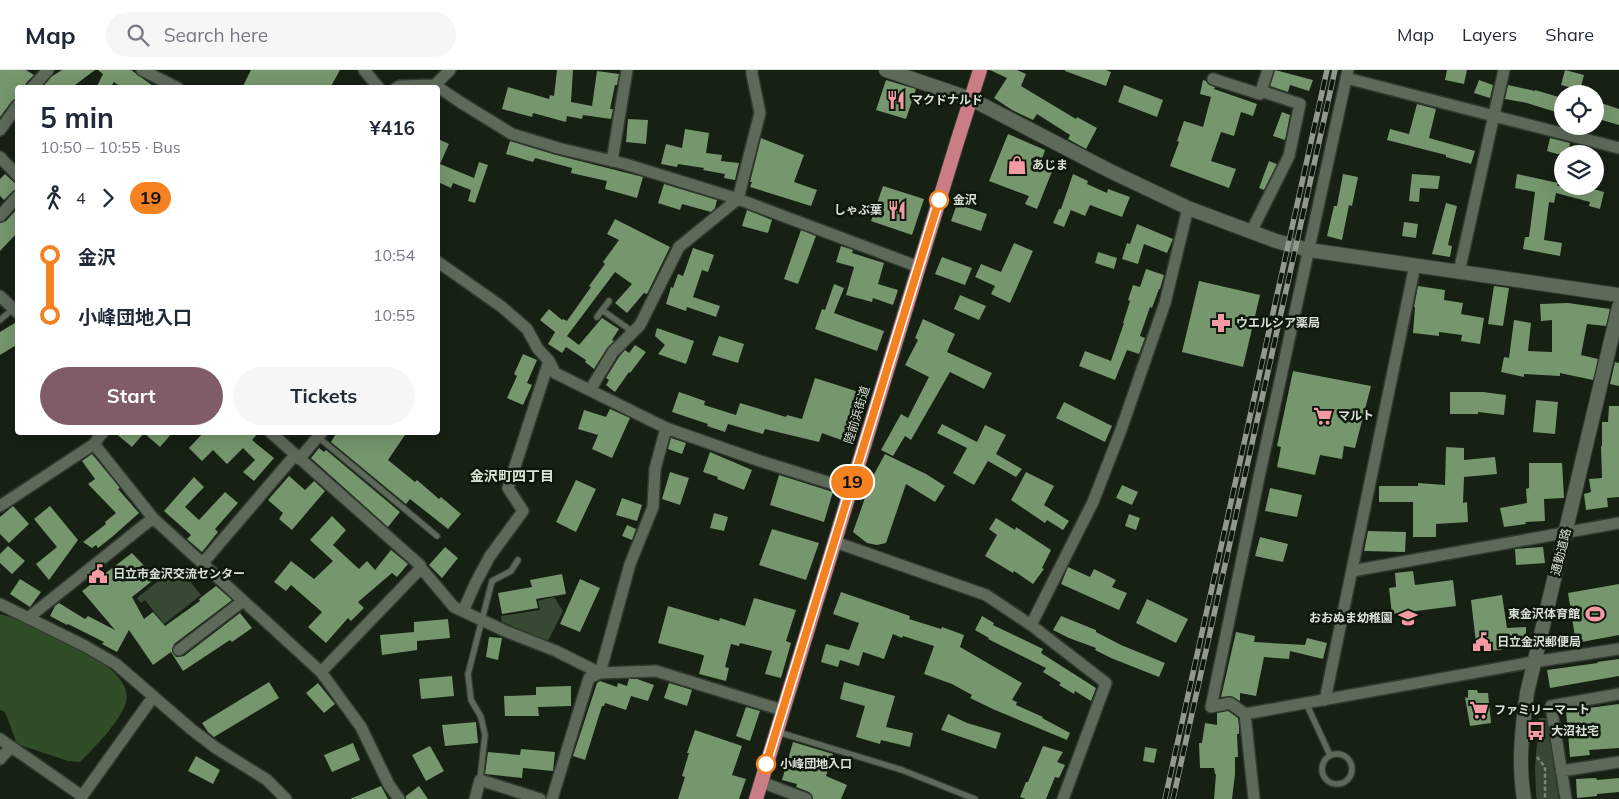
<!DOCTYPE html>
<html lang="en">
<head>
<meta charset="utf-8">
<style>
	:root { --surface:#fff; --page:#f6f6f7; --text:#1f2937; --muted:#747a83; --line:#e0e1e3; --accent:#7f5c68 }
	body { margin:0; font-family:Mulish,"Noto Sans JP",sans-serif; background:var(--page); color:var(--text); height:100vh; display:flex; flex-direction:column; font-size:19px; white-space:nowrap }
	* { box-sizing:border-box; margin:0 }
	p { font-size:16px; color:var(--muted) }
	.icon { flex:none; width:28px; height:28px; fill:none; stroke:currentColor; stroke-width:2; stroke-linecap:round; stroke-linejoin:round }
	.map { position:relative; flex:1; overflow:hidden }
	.details { position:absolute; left:15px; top:15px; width:425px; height:350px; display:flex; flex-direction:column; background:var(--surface); border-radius:5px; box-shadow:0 5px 20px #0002 }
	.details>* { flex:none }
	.badge { padding:0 10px; border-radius:16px; font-size:18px; line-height:32px }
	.buttons { position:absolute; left:1554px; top:15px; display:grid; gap:10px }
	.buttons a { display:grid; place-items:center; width:50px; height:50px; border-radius:50%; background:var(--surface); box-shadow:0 5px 20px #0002; font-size:25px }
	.map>.badge { position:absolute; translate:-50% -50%; box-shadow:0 0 0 2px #fff }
	.legs { display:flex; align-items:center; gap:8px; height:55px; padding:0 25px; font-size:16px }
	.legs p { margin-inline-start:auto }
	.overview { display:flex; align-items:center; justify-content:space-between; height:85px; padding:0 25px }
	h1 { font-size:28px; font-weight:700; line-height:38px }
	.primary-button { display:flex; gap:10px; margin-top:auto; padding:10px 25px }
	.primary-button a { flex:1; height:58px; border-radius:30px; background:var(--accent); color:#fff; font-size:20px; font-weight:700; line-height:58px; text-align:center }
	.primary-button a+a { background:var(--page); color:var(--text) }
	ul { padding:0 25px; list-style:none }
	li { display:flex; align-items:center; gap:18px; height:60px; font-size:19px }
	li i { display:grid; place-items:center; width:8px; height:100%; margin:0 6px; background:currentColor }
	li i::after { content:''; width:12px; height:12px; margin:-6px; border:4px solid; border-radius:50%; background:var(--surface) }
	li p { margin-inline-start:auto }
	li:first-child i { background:linear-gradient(#0000 50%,currentColor 0) }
	li:last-child i { background:linear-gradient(currentColor 50%,#0000 0) }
	header { display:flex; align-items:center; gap:30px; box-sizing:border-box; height:70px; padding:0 25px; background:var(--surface); border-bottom:1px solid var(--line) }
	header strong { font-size:24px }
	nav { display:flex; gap:28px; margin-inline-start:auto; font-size:18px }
	.search { width:350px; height:45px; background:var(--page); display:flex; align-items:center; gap:12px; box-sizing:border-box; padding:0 18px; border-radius:28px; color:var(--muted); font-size:19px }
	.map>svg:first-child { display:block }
	.green { fill:#384933 }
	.forest { fill:#304d28 }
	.building { fill:#76966d }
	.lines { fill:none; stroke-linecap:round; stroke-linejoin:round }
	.service-casing { stroke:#323931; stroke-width:8 }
	.minor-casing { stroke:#323931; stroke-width:14 }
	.tertiary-casing { stroke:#323931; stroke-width:16 }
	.trunk-casing { stroke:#323931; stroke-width:16 }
	.path { stroke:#7c857a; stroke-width:2.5; stroke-dasharray:4 2.5; stroke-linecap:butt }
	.service { stroke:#5d6959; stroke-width:5.5 }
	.minor { stroke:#5d6959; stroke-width:11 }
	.tertiary { stroke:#5d6959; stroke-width:14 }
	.trunk { stroke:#ca7d84; stroke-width:14 }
	.rail-casing { stroke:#929a90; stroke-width:5.5 }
	.rail { stroke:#0d170b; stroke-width:4; stroke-dasharray:11; stroke-linecap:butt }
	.line-1-casing { stroke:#fff; stroke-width:11 }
	.line-1 { stroke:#f58220; stroke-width:8 }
	.stop-1-dot { fill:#fff; stroke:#f58220; stroke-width:2.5 }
	.labels { text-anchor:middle; stroke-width:5; stroke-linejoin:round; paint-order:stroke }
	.poi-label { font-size:12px; font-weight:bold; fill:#d9e0d7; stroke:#0d170b; text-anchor:start }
	.stop-label { font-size:12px; font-weight:bold; fill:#d9e0d7; stroke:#0d170b; text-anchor:start }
	.street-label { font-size:12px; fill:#d9e0d7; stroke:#0d170b }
	.neighbourhood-label { font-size:14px; font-weight:bold; fill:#d9e7d5; stroke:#0d170b }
</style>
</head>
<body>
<header>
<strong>Map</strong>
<div class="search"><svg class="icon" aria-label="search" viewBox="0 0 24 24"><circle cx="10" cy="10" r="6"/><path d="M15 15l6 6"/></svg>Search here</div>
<nav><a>Map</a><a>Layers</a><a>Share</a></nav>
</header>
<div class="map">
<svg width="1619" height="729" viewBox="0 0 1619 729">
	<rect width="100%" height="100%" fill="#162013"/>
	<path class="green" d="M177 496 201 525 164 554 145 530 141 533 137 528Z
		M554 527 563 541 548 571 502 552 501 546 540 540 538 531Z
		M1539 648H1547L1559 729H1537L1536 725 1535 697Z"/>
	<path class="forest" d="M0 544C29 551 128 592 127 627 126 646 94 678 80 692L68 691 17 674 5 642 0 640Z"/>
	<path class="building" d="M0 0H26L34 5 26 13 25 18H18V28L12 31 0 47Z
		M62 0H95L71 18H42L51 7Z
		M98 0H131L156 18H122L114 12 110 18H96L103 4Z
		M251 0H340L330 18H242Z
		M557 0H573L571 32 592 36 597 1 619 4 617 15H615L610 39H613L611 49 583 45 582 49 567 46 566 52 533 43 532 47 502 39 508 17 549 29 550 25 554 26Z
		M990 0H1017L1026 4 1021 16 1076 49 1077 47 1097 58 1086 79 1068 69 1070 65 1037 44 1033 50 1012 40 994 28 1007 8Z
		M1065 0H1106L1111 2 1106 16 1065 1Z
		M1275 0 1313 10 1309 21 1290 15 1288 22 1270 16Z
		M1447 0H1467L1464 14 1445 10Z
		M1565 0 1584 5 1580 20 1561 15Z
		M886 10 916 19 906 49 876 40Z
		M1203 10 1206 11 1208 14 1215 17 1214 19 1257 34 1253 46 1241 42 1234 66 1221 62 1211 91 1236 99 1229 118 1170 96 1179 72 1177 71 1184 51 1203 57 1211 27 1200 24Z
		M1479 10 1493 15 1490 28 1474 23Z
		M1124 15 1163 30 1157 47 1118 32Z
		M1508 15 1535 21V20L1562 28V44L1527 33 1505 29Z
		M1595 31 1619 39V55L1595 48Z
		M1417 34 1436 39 1429 68 1475 81 1471 94 1446 87V85L1387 70 1390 59 1409 64Z
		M1282 42 1290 45 1285 70 1273 66Z
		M628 49 648 50 646 74 626 72Z
		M685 59 709 63 706 83 722 85 721 91 739 93 735 110 724 108 725 104 703 100 704 98 678 94 677 97 661 94 666 74 682 78Z
		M1008 64 1045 80 1042 89 1055 94 1037 139 1025 134 1029 126 989 111Z
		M761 68 804 85 794 112 817 120 811 136 750 117 752 112H750Z
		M1550 68 1570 73 1568 84H1557L1547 81Z
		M438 69 449 74 440 94 474 108 479 92 488 95 475 133 468 131 471 120 453 113 451 118 438 112Z
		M510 71 556 85 643 107 637 128 605 119 607 111 571 103 572 98 535 88 533 92 506 84Z
		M1269 91 1277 94 1264 120 1259 118Z
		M5 104 18 116V119L13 121 4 130 0 126V109Z
		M1073 104 1088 111 1087 114 1107 123 1108 119 1130 127 1122 147 1090 135 1085 146 1071 140 1064 157 1053 153 1059 139H1061Z
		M1343 104 1358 107 1352 136 1349 135 1342 170 1327 166 1334 136H1337Z
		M1412 104 1440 106 1438 119 1420 118 1419 132 1409 131Z
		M1517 104 1558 113 1557 116H1582L1604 122 1600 139 1589 136 1590 132 1556 123 1554 133 1549 132 1544 170 1562 173 1560 186 1523 179 1525 167H1529L1535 122 1515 118Z
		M664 114 717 130 715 138 711 142 682 134 680 140 658 133Z
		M883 116 924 129 912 165 871 151Z
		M1446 133 1457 136 1448 175 1452 176 1450 187 1432 184Z
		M957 134 987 144 981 161 951 151Z
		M18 138V162L0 181V153L6 151Z
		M747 140 772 150 768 163 742 156Z
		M615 149 670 177 647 224 644 223 627 243 615 233 632 214 615 202 567 266 579 275 602 248 619 259 612 270 614 271 607 278 594 299 585 292 586 290 566 277 562 283 548 274 555 262 540 250 549 239 562 250 563 249 567 251 591 217 589 216 605 194 603 192 619 170 607 164Z
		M1404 152 1418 154 1416 168 1402 166Z
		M1137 154 1173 169 1167 183 1144 174 1138 194 1122 189 1127 173 1130 174Z
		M801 160 816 166 798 214 784 209Z
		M1014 173 1033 181 1010 233 991 224 995 216 975 207 981 194 1001 202Z
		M841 176 853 180 852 183 884 193 878 214 898 220 893 235 873 228 872 232 846 225 854 197 836 192Z
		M693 178 714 185 708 202 702 200 693 227 720 236 716 247 687 237 686 241 666 234 671 217 673 218 678 204 683 206Z
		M1098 182 1117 188 1114 199 1095 193Z
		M942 187 972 198 965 215 935 204Z
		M1146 199 1164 205 1160 219H1159L1152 238 1150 237 1140 266 1145 268 1139 284 1127 280 1115 310 1079 296 1085 281 1111 291 1124 253H1123L1130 231 1128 230 1133 215 1140 217Z
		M1199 211 1260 225 1243 297 1182 282Z
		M834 214 844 218 834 243 884 261 877 281 815 259 822 239 825 240Z
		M1418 216 1445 220 1444 230 1463 233 1461 244 1484 248 1480 274 1461 271 1462 265 1439 262V266L1413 263 1415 237H1414Z
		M1494 216 1509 218 1503 256 1488 254Z
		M960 225 986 236 979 250 954 239Z
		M1568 233 1610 239 1606 256 1587 254 1581 285 1598 289 1593 310 1560 303V306L1524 304V307L1501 302 1504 287 1509 288 1514 250 1531 253 1528 281 1552 282V250L1541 251 1540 234Z
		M923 249 955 264 947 282 992 303 984 319 950 302 911 370 905 366 893 386 881 380 901 344 908 348 929 307 905 295 918 270 915 268Z
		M18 251V274L0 285V262Z
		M657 258 694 271 686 294 658 284 665 275 655 266Z
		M719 266 744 274 738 293 712 285Z
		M635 275 646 282 630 303 629 302 615 322 606 315 609 310 606 308 619 287 625 280 629 283Z
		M523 284 537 290 527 313 532 315 523 335 507 328 517 306 514 304Z
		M1615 292 1619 293V316L1610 314Z
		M1293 301 1371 316 1355 378 1344 376 1342 389 1320 385 1315 405 1277 397 1281 377 1277 376Z
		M815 308 865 324 852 361 848 360 844 371 822 363 819 372 765 359 763 364 728 354 725 362 707 356 708 354 672 342 679 322 705 331 704 335 736 345 740 333 786 347 787 345 802 349Z
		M1450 322H1483L1506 325 1504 345 1478 342V344H1450Z
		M1536 330 1558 332 1555 364 1533 362Z
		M1064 332 1112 356 1105 372 1056 348Z
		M1609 336H1619V427L1607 428 1608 437 1586 440 1584 424 1591 422 1589 409 1602 408 1601 376H1602V352H1608Z
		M610 339 630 348 612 388 592 379 598 365 578 359 584 340 606 347Z
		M942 354 977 372 985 355 1006 365 996 384 1022 399 1016 407 988 391 974 415 953 403 967 378 937 363Z
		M114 362H173L160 377 144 363 132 377Z
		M204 362H259L252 370 274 388 254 411 243 402 255 390 243 378 227 394 213 380 202 391 189 378Z
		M337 362H407L388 390 415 412 417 410 439 429 441 427 461 444 448 459 410 429 406 434 331 372Z
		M671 368 686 373 682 384 668 379Z
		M1446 377 1464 378V390L1495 387 1497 404 1464 407 1463 433 1467 432 1468 452 1436 454V467H1413V432H1379V416H1418V413L1445 415Z
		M319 378 324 382 326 380 400 442 388 457 311 388Z
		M710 382 752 400 744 420 717 409 718 407 703 402Z
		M92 384 120 418 118 419 139 443 112 467 98 478 96 475 92 478 83 472 106 454 105 452 116 443 88 414 95 409 82 391Z
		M885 384 926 404 945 416 935 432 906 414 886 473 877 475 867 473 853 462 872 408Z
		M1529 393H1562L1564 428 1544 429 1545 451 1525 452 1526 454 1504 457 1500 438 1527 433 1526 419 1529 418Z
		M670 402 689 408 680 435 662 429Z
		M1026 402 1054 416 1044 435 1069 451 1063 460 1047 450 1045 453 1011 430Z
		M779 405 833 422 824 452 770 435Z
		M289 406 305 420 314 411 325 421 292 460 279 449 283 443 268 430Z
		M194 407 204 417 185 437 199 450 225 422 238 433 215 459 218 462 202 482 187 469 191 465 164 441Z
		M576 410 596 419 576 462 556 452Z
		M1122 415 1138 422 1132 435 1116 428Z
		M1270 418 1302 425 1297 447 1265 441Z
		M622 428 642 435 637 451 616 445Z
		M13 436 29 454 9 473 0 464V447Z
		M50 436 78 470 49 510 36 494 57 477 34 449Z
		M714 443 728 447 724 461 710 458Z
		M1129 444 1140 448 1136 460 1125 456Z
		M332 446 346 460 333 475 359 499 367 491 375 500 391 480 408 494 397 507 392 503 358 532 364 538 351 551 348 548 326 573 308 557 322 542 291 515 286 521 274 512 291 491 314 509 333 491 310 470Z
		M996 448 1015 460 1016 457 1051 480 1042 498 1044 499 1033 514 1014 501 1013 503 985 486 997 465 989 459Z
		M627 455 636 459 632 470 622 466Z
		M772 459 819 473 806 510 759 495Z
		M1368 461 1406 462 1405 482 1364 481Z
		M1260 467 1288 474 1283 492 1255 486Z
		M8 476 25 491 12 504 0 493V484Z
		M445 477 458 488 442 508 429 495Z
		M1543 477 1545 493 1516 495 1515 479Z
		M132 483 156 508 132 527 144 549 153 542 165 556 200 531 199 529 216 516 232 530 174 574 172 581 176 587 184 586 240 543 252 558 232 572 230 570 183 601 171 582 153 595 129 560 117 582 102 574 104 572 68 554 67 555 50 546 55 536 59 533 85 549 88 546 115 560 82 521Z
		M1068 497 1090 507 1094 499 1116 510 1112 517 1127 523 1119 540 1061 514Z
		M1413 501 1415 515 1453 510 1456 536 1392 544 1389 518 1396 517 1395 503Z
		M562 504 566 524 536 529 538 538 502 544 498 523 532 517 530 510Z
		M20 509 41 522 30 537 10 524Z
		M580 509 600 518 580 562 560 554Z
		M1619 514V565L1576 573 1568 523Z
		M841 522 910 546 909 549 941 559 942 557 964 565 960 577 1022 613 1012 630 1017 632 1016 635 1043 647 1042 648 1070 663 1067 670 995 640 970 628 972 625 952 614 924 604 934 576 903 566 902 568 893 564 884 589 863 582 859 596 840 590 838 597 821 592 826 574 849 580 859 553 833 544Z
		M1502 525 1507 558 1526 557V571L1502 572V580L1477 581 1471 530Z
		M754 528 796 540 786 571 791 573 781 608 765 604 772 581 740 573 739 576 731 574 725 597 729 598 726 611 699 604 704 586 703 585 658 573 668 536 719 551 720 548 745 556Z
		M1147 529 1188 549 1176 573 1136 553Z
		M982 546 994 553 993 555 1043 579 1041 583 1096 618 1091 631 1075 621 1074 624 1059 615 1061 613 1043 602 1046 598 988 569 989 568 975 560Z
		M1061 546 1096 560V562L1121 575 1165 593 1159 607 1111 588 1095 580 1096 578 1069 568 1053 560Z
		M448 549 450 568 417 571V580L382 585 380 565 414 562V552Z
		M1236 562 1255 566 1254 572 1305 575 1307 568 1327 573 1323 589 1290 581 1289 589 1264 587 1256 626 1240 623V631L1231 626 1221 627Z
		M489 567 502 568 498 590 486 587Z
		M1619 589V606L1550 618 1547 600 1598 593 1597 592Z
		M452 606 454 626 421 629 419 609Z
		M629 609H637L654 615 648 631 631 626 626 640 605 633 604 636H602L585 690 573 686 597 613 600 611 617 617 618 613 627 616Z
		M269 612 279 628 214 667 208 662 202 653Z
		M844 612 895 626 886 657 913 663 910 677 881 670 880 674 856 667 865 636 840 629Z
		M318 613 335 634 324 643 306 623Z
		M669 613 692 620 687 636 664 628Z
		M571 616V636L538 637 539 646H505L504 626 536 625V617Z
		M1468 620H1477L1478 623H1488L1491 653 1470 656 1465 627 1468 628Z
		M1619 634V678L1589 680 1590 685 1570 687 1566 641Z
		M746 637 760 641 750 671 736 666Z
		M1228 641 1238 648 1239 657V664H1237L1238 687H1235V704L1232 729H1214L1216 704H1215L1214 698H1200L1199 673H1202L1205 653 1217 655V643Z
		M948 644 967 653 1001 663 996 679 941 660Z
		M476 652 478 673 445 676 442 655Z
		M695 660 742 676 732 705 746 709 739 729H678L685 707 682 706 689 683H687Z
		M793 672 833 684 826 706 847 715 841 729H813L812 725 809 722 796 717 797 714 782 710Z
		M353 673 360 690 332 702 324 685Z
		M430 676 444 701 426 711 412 685Z
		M1043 676 1063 682 1057 692 1065 695 1059 708 1055 707 1046 729H1026L1020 727 1026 712H1028Z
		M1145 677 1157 679 1154 693 1143 691Z
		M521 679 555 682 553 701 523 698 522 708 485 704 488 682 520 685Z
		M196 686 220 700 213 714 188 701Z
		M1596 708 1597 710 1619 708V722L1597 724V726L1577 728 1576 709Z
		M381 716 388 729H350Z
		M419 716 428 729H406V726Z"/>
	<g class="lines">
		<g class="service-casing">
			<path id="service" d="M602 240 633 262
				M597 247 609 231
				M0 250 13 239
				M318 367 437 466
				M1306 633 1330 685
				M778 662 902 700 975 729
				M1322 699a15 15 0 1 1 30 0a15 15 0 1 1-30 0Z
				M480 710 485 665 481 647 471 630 468 604 492 511 511 501 518 490"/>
		</g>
		<g class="minor-casing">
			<path id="minor" d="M142 0 178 18
				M364 0 379 18
				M1346 8 1619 78
				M1213 9 1260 24 1268 0
				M435 15 460 32 512 64 558 78 625 94 738 129 919 197
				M32 18 48 0
				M396 18 400 16 435 15 450 0
				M0 60 18 35
				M0 87 18 106
				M612 91 627 0
				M0 146 18 126
				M1251 162 1289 86 1300 34 1261 21
				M438 192 502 237 527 259 538 279 549 291 555 303 666 358 760 391 850 419
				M1459 202 1504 0
				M0 226 18 243
				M590 320 613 282 640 255 679 177 738 129 760 43 752 4V0
				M270 362 420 495 421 498
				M94 374 153 448 321 602 361 657 389 715 399 729
				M299 389 322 362
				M0 436 94 374 103 362
				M835 472 986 525 1031 555 1106 613 1063 729
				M202 494 295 385
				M1352 501 1619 453
				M0 534 85 576 116 594 191 659 216 678 267 710 286 729
				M463 541 476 512 490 486 523 441 508 418 549 291
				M28 548 153 448
				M1031 555 1093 432 1121 360 1165 233 1188 138
				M179 580 243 531
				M321 602 421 498 454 537 505 561 556 581 600 603 656 601 782 640
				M1325 630 1415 195
				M1245 644 1230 633 1211 637 1259 407 1348 0
				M0 669 82 726
				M0 689 11 677
				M1561 701 1619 692
				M761 712 806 729
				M80 729 153 627
				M475 729 480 710 540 729
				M552 729 589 608 600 603 630 494 653 437 655 399 666 358
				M1254 729 1245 644 1533 592 1619 579
				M1566 729 1551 636 1619 624"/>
		</g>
		<g class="tertiary-casing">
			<path id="tertiary" d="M886 0 971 29 1112 102 1188 138 1276 171 1309 180 1619 225
				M1524 729C1518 693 1522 658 1527 623L1619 237"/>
		</g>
		<g class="trunk-casing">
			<path id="trunk" d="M756 729 958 69 980 0"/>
		</g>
		<path class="path" d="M1537 687 1545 697V729"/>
		<use href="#service" class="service"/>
		<use href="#minor" class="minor"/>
		<use href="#tertiary" class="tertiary"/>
		<use href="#trunk" class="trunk"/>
		<g class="rail-casing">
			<path id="rail" d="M1165 729 1327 0
				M1173 729 1335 0"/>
		</g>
		<use href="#rail" class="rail"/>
	</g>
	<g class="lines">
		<g class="line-1-casing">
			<path id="line-1" d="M766 694 939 130"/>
		</g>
		<use href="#line-1" class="line-1"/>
	</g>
	<defs>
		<g id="restaurant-bare" transform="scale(1.5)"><path d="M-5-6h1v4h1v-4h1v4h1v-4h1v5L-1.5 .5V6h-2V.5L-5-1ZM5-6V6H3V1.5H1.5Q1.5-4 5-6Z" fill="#f49aa3" stroke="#0d170b" stroke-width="2.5" paint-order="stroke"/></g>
		<g id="shop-bare" transform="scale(1.5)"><path d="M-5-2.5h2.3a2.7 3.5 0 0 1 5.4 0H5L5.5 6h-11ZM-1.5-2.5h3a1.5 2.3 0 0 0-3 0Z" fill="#f49aa3" stroke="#0d170b" stroke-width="2.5" paint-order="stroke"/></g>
		<g id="pharmacy-bare" transform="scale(1.5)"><path d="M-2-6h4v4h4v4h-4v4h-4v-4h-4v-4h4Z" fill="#f49aa3" stroke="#0d170b" stroke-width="2.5" paint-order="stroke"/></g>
		<g id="supermarket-bare" transform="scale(1.5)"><path d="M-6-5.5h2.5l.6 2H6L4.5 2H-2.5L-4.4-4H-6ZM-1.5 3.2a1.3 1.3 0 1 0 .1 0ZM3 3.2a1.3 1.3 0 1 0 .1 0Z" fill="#f49aa3" stroke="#0d170b" stroke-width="2.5" paint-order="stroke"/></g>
		<g id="civic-bare" transform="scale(1.5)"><path d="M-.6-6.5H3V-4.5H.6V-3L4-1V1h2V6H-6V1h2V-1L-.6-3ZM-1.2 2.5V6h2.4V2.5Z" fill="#f49aa3" stroke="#0d170b" stroke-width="2.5" paint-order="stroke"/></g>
		<g id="stadium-bare" transform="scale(1.5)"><path d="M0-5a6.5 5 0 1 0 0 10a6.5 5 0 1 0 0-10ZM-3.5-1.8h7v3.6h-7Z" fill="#f49aa3" stroke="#0d170b" stroke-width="2.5" paint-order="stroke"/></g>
		<g id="school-bare" transform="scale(1.5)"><path d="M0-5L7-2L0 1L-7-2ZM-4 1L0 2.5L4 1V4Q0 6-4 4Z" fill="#f49aa3" stroke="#0d170b" stroke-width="2.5" paint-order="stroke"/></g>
		<g id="bus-bare" transform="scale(1.5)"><path d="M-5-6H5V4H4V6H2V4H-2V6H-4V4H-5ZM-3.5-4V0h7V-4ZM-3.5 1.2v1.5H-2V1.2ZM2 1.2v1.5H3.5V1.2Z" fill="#f49aa3" stroke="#0d170b" stroke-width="2.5" paint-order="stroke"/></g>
	</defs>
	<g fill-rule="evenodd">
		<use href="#restaurant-bare" x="896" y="30"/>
		<use href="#shop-bare" x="1017" y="95"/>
		<use href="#restaurant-bare" x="897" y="140"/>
		<use href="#pharmacy-bare" x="1221" y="253"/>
		<use href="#supermarket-bare" x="1323" y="346"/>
		<use href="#civic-bare" x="98" y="504"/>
		<use href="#stadium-bare" x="1595" y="544"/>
		<use href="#school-bare" x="1408" y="548"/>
		<use href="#civic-bare" x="1482" y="572"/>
		<use href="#supermarket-bare" x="1479" y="640"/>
		<use href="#bus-bare" x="1536" y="661"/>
	</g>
	<g class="stop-1-dot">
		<circle cx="939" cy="130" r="9"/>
		<circle cx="766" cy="694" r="9"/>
	</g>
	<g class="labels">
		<g class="poi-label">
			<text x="911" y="34">マクドナルド</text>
			<text x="1032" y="99">あじま</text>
			<text x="882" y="144" text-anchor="end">しゃぶ葉</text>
			<text x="1236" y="257">ウエルシア薬局</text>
			<text x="1338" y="350">マルト</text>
			<text x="113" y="508">日立市金沢交流センター</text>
			<text x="1580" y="548" text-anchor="end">東金沢体育館</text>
			<text x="1393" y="552" text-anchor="end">おおぬま幼稚園</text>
			<text x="1497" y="576">日立金沢郵便局</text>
			<text x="1494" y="644">ファミリーマート</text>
			<text x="1551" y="665">大沼社宅</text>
		</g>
		<g class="stop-label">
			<text x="953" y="134">金沢</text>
			<text x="780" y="698">小峰団地入口</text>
		</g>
		<g class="street-label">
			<text transform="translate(857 345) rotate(-73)" y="4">陸前浜街道</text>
			<text transform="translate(1561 482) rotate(-76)" y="4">通勤道路</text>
		</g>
		<g class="neighbourhood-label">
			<text x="512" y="411">金沢町四丁目</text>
		</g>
	</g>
</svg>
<div class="buttons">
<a><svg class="icon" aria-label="locate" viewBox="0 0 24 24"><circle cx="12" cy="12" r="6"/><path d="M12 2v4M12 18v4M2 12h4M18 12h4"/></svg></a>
<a><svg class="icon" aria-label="layers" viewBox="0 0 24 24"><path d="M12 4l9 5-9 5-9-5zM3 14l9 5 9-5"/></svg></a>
</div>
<b class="badge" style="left:852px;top:412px;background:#f58220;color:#111">19</b>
<section class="details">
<div class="overview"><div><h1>5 min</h1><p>10:50 – 10:55 · Bus</p></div><b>¥416</b></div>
<div class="legs"><svg class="icon" aria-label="walk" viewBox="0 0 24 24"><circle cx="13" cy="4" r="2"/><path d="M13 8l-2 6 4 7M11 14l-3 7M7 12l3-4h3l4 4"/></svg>4<svg class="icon" aria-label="forward" viewBox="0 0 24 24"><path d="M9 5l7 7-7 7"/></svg><b class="badge" style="background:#f58220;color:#111">19</b></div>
<ul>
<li><i style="color:#f58220"></i><b>金沢</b><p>10:54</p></li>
<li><i style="color:#f58220"></i><b>小峰団地入口</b><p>10:55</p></li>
</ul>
<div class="primary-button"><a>Start</a><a>Tickets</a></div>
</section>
</div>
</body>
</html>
